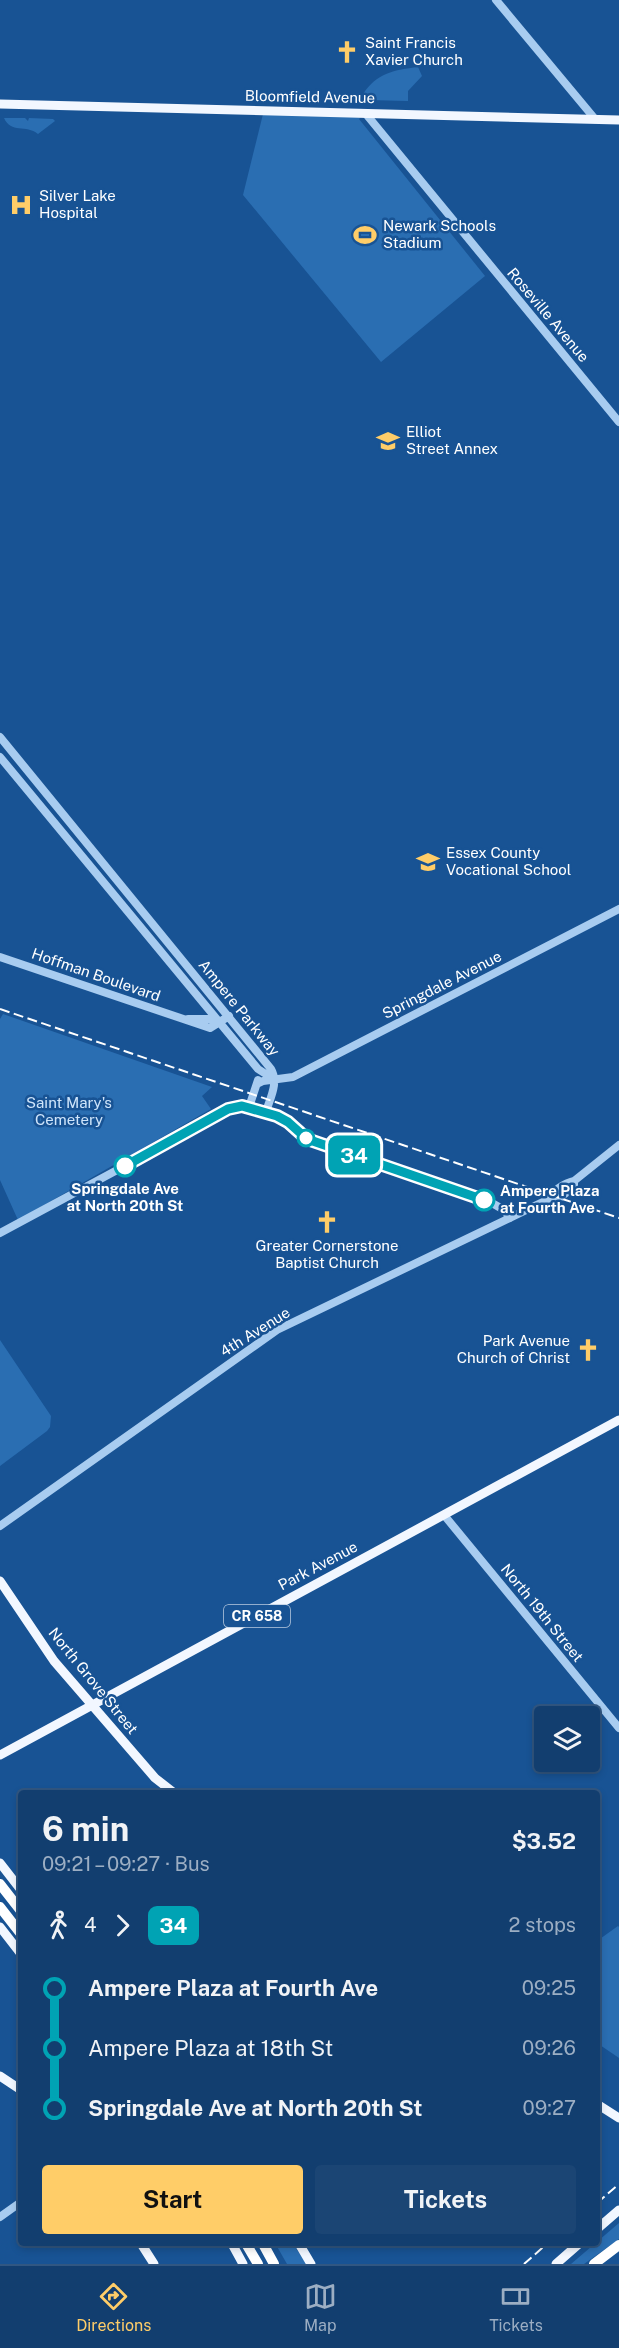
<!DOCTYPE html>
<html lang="en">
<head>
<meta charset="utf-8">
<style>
	:root { --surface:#123e6f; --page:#1b4574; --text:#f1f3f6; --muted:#9caec3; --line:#315782; --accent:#ffcd68 }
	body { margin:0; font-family:"Public Sans",sans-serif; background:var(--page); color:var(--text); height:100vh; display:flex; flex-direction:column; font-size:22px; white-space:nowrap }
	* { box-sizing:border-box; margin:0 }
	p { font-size:20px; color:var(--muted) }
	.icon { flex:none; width:33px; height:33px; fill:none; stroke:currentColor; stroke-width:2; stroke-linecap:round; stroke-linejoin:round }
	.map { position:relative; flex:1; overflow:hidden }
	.details { position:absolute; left:18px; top:1790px; width:582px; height:456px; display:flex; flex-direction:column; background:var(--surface); border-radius:6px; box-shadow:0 3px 9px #0003,0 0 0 2px var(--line) }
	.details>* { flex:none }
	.badge { padding:0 12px; border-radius:9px; font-size:21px; line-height:39px }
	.fabs { position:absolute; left:534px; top:1706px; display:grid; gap:12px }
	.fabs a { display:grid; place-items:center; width:66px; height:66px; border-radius:6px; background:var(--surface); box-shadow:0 3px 9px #0003,0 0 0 2px var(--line); font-size:30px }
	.map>.badge { position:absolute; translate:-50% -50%; box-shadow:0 0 0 3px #fff }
	.legs { display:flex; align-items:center; gap:9px; height:66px; padding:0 24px; font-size:20px }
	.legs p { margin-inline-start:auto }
	.headline { display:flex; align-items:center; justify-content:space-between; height:102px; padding:0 24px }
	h1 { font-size:33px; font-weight:700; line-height:45px }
	.cta { display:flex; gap:12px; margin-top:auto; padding:12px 24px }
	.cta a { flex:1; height:69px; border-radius:6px; background:var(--accent); color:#111; font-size:24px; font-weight:700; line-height:69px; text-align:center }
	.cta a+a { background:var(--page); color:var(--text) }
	ul { padding:0 24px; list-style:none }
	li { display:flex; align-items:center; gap:21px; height:60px; font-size:22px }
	li i { display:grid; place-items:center; width:9px; height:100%; margin:0 8px; background:currentColor }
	li i::after { content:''; width:15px; height:15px; margin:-8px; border:4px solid; border-radius:50%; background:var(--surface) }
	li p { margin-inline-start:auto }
	li:first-child i { background:linear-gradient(#0000 50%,currentColor 0) }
	li:last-child i { background:linear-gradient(currentColor 50%,#0000 0) }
	.tab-bar { display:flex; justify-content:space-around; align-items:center; height:84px; border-top:2px solid var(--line); background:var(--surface); font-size:16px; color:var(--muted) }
	.tab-bar a { display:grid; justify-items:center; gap:3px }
	.tab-bar .current { color:var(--accent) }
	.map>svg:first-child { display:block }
	.green { fill:#2a6eb2 }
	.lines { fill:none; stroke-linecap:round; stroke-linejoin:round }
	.minor { stroke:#a8ccf0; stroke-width:8 }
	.major { stroke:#f2f7ff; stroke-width:9 }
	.highway { stroke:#fff; stroke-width:10 }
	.rail { stroke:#fff; stroke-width:2; stroke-dasharray:10 4.5; stroke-linecap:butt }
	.line-1-casing { stroke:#fff; stroke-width:14 }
	.line-1 { stroke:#00a3b4; stroke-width:9 }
	.stop-1-dot { fill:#fff; stroke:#00a3b4; stroke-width:3 }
	.labels { text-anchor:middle; stroke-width:5; stroke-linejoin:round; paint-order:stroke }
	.shield { fill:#185394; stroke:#bacbdf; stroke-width:1.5 }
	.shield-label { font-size:14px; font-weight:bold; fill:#fff }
	.poi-label { font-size:15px; fill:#fff; stroke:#185394; text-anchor:start }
	.street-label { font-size:15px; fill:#fff; stroke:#185394 }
	.park-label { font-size:15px; fill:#cfe5fb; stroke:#185394 }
	.stop-label { font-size:15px; font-weight:bold; fill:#fff; stroke:#185394 }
</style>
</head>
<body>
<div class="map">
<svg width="619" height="2264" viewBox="0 0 619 2264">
	<rect width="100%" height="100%" fill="#185394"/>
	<path class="green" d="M418 67 422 76 408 91V101L368 100 364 97 363 94C377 73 394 70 418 67Z
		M263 114H364L359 119 485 276 381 362 243 195Z
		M4 118H25L28 121 29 118 53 119 55 121 38 134C26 124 11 134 4 118Z
		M3 1014 212 1087 202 1096 211 1109 18 1220 0 1180V1019Z
		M0 1340 51 1416 50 1427 47 1431 0 1466Z
		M618 1926 619 1927V2058L597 2043V1941Z
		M619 2223V2239L584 2264H571Z
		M275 2243H292L307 2264H287Z"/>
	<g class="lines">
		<path class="minor" d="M496 0 595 119
			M366 114 619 422
			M0 737 271 1069C279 1083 270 1098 266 1112
			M0 757 258 1069 275 1080
			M0 957 210 1028 229 1016
			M188 1019H209L218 1022
			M257 1084 263 1081 293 1077 619 909
			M249 1107 258 1080
			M547 1200C552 1191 565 1183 574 1181L619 1145
			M0 1233 238 1105 281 1118 307 1139 492 1203 504 1210 510 1218
			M444 1515 619 1728
			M0 1526 277 1330 547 1200 555 1201 574 1187V1181
			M0 2217 21 2202"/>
		<path class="major" d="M0 104 619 120
			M0 1581 54 1661 155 1778 173 1792
			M0 1755 619 1420
			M0 1863 21 1890
			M0 1927 21 1954
			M0 2076 21 2090
			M597 2104 619 2118
			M597 2229 619 2210
			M140 2242 154 2264
			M231 2242 243 2264
			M298 2242 311 2264
			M556 2264 581 2242"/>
		<path class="highway" d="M0 1884 21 1911
			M0 1907 21 1934
			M245 2242 258 2264
			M262 2242 274 2264
			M594 2264 619 2245"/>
		<path class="rail" d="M0 1009 619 1218
			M597 2203 619 2184
			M524 2264 549 2242"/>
	</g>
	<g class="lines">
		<g class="line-1-casing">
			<path id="line-1" d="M125 1166 228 1109 242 1106 277 1116 288 1122 307 1139 484 1200"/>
		</g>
		<use href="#line-1" class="line-1"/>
	</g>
	<defs>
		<g id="church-bare" transform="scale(1.8)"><path d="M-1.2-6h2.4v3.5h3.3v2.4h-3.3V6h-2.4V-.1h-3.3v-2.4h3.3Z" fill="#ffcd68" stroke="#185394" stroke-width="2.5" paint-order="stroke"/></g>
		<g id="hospital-bare" transform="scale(1.8)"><path d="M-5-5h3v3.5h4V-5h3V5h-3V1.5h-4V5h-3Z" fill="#ffcd68" stroke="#185394" stroke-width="2.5" paint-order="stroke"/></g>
		<g id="stadium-bare" transform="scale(1.8)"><path d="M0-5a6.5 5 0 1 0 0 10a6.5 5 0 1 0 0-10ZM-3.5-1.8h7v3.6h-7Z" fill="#ffcd68" stroke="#185394" stroke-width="2.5" paint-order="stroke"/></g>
		<g id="school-bare" transform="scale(1.8)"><path d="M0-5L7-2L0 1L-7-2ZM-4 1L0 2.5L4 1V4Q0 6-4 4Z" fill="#ffcd68" stroke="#185394" stroke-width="2.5" paint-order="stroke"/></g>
	</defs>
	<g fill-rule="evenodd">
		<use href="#church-bare" x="347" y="52"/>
		<use href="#hospital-bare" x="21" y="205"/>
		<use href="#stadium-bare" x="365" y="235"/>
		<use href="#school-bare" x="388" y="441"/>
		<use href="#school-bare" x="428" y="862"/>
		<use href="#church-bare" x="327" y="1222"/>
		<use href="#church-bare" x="588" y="1350"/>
	</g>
	<g class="stop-1-dot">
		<circle cx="306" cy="1138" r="8"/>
		<circle cx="125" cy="1166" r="10"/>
		<circle cx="484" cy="1200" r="10"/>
	</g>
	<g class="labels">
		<rect class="shield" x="224" y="1605" width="66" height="22" rx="4.5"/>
		<g class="shield-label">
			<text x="257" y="1621">CR 658</text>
		</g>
		<g class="poi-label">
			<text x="365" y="48">Saint Francis<tspan x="365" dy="17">Xavier Church</tspan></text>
			<text x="39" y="201">Silver Lake<tspan x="39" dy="17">Hospital</tspan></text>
			<text x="383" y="231">Newark Schools<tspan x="383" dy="17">Stadium</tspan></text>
			<text x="406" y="437">Elliot<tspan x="406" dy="17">Street Annex</tspan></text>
			<text x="446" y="858">Essex County<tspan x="446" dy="17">Vocational School</tspan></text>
			<text x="327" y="1251" text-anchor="middle">Greater Cornerstone<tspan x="327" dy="17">Baptist Church</tspan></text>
			<text x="570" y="1346" text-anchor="end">Park Avenue<tspan x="570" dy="17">Church of Christ</tspan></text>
		</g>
		<g class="street-label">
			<text transform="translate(310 97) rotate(1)" y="5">Bloomfield Avenue</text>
			<text transform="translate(548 315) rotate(50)" y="5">Roseville Avenue</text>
			<text transform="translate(96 975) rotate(19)" y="5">Hoffman Boulevard</text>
			<text transform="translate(442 985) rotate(-27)" y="5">Springdale Avenue</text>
			<text transform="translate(239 1008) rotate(51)" y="5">Ampere Parkway</text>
			<text transform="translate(255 1332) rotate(-32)" y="5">4th Avenue</text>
			<text transform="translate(318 1566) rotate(-28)" y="5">Park Avenue</text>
			<text transform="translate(542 1613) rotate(51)" y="5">North 19th Street</text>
			<text transform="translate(93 1681) rotate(51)" y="5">North Grove Street</text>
		</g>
		<g class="park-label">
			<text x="69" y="1108">Saint Mary's<tspan x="69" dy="17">Cemetery</tspan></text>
		</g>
		<g class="stop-label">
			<text x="125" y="1194">Springdale Ave<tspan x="125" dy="17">at North 20th St</tspan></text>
			<text x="500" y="1196" text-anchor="start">Ampere Plaza<tspan x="500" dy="17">at Fourth Ave</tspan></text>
		</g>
	</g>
</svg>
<div class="fabs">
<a><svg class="icon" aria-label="layers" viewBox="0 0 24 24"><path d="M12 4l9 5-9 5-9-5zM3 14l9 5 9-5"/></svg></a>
</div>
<b class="badge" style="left:354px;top:1155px;background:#00a3b4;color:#fff">34</b>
<section class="details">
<div class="headline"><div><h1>6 min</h1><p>09:21 – 09:27 · Bus</p></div><b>$3.52</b></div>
<div class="legs"><svg class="icon" aria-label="walk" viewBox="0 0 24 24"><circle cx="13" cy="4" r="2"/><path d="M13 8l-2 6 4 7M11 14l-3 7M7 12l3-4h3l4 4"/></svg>4<svg class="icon" aria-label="forward" viewBox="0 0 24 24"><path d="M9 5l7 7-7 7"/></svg><b class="badge" style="background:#00a3b4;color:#fff">34</b><p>2 stops</p></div>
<ul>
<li><i style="color:#00a3b4"></i><b>Ampere Plaza at Fourth Ave</b><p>09:25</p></li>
<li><i style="color:#00a3b4"></i><span>Ampere Plaza at 18th St</span><p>09:26</p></li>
<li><i style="color:#00a3b4"></i><b>Springdale Ave at North 20th St</b><p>09:27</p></li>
</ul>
<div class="cta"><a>Start</a><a>Tickets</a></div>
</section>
</div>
<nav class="tab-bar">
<a class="current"><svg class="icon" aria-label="directions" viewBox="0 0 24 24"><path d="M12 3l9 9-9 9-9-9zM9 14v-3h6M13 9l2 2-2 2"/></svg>Directions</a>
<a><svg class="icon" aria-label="map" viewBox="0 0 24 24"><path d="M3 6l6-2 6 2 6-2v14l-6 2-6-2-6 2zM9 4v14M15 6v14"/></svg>Map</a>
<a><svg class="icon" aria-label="tickets" viewBox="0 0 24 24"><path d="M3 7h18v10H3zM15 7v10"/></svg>Tickets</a>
</nav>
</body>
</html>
